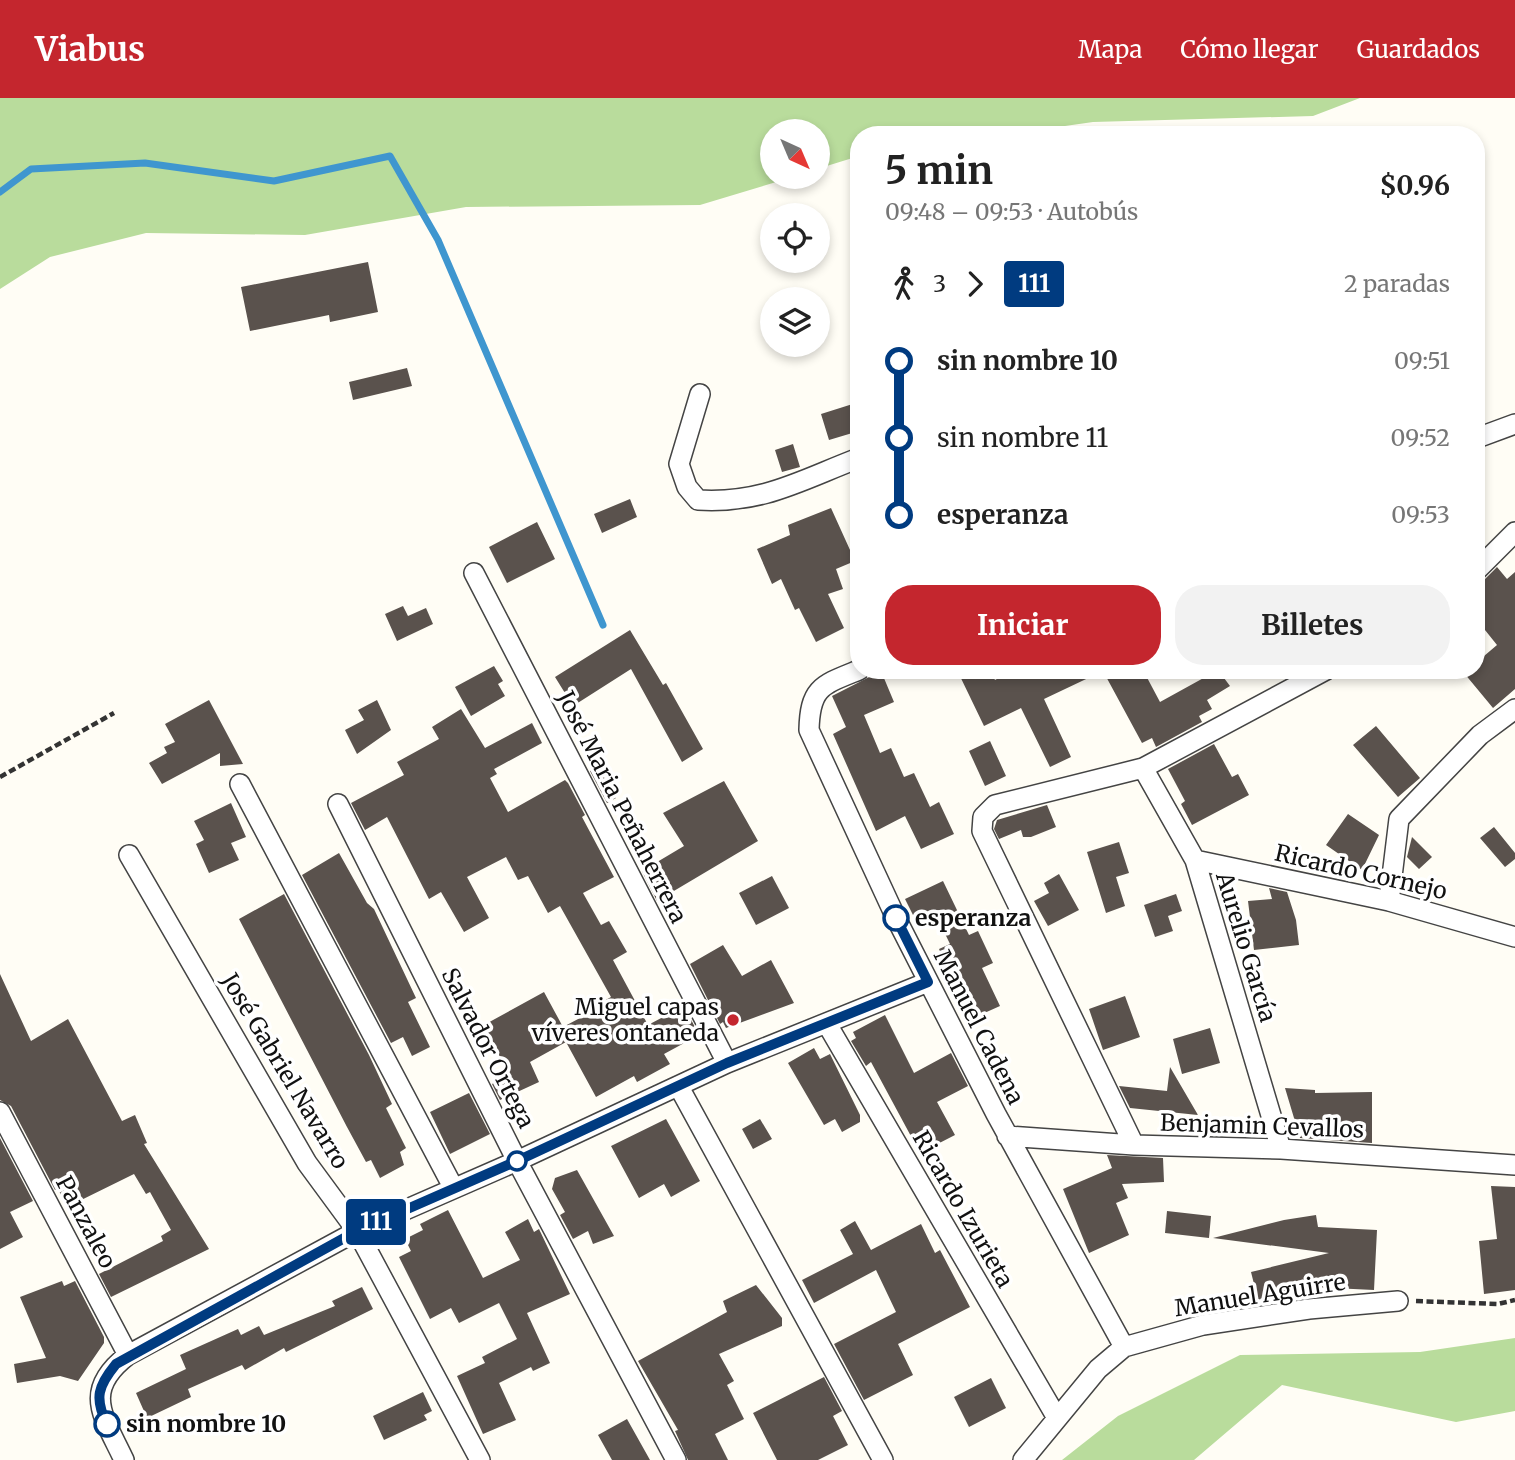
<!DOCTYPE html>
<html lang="es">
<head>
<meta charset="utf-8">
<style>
	:root { --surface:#fff; --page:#f2f2f2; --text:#222; --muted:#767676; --accent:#c4262e }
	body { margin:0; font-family:Merriweather,serif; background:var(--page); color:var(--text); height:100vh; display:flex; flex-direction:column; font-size:26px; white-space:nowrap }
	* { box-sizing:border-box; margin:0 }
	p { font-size:23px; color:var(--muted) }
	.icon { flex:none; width:38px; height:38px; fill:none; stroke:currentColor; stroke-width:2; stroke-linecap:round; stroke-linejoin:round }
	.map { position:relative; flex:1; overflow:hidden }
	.sheet { position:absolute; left:850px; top:28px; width:635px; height:553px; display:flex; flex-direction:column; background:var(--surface); border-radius:28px; box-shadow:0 4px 10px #0003 }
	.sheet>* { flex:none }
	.badge { padding:0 14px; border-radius:5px; font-size:24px; line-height:46px }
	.needle { width:46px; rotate:136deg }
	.controls { position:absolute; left:760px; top:21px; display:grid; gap:14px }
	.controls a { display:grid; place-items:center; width:70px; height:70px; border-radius:50%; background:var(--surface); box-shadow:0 4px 10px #0003; font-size:35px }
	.map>.badge { position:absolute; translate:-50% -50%; box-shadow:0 0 0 4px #fff }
	.legs { display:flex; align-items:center; gap:10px; height:77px; padding:0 35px; font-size:23px }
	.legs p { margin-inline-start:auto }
	.overview { display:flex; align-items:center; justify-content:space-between; height:119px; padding:0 35px }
	h1 { font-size:38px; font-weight:700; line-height:52px }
	.action { display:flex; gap:14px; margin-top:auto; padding:14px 35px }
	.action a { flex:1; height:80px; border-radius:28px; background:var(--accent); color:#fff; font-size:28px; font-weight:700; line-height:80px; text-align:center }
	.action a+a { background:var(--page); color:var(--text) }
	ul { padding:0 35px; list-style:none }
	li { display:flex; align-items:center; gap:24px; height:77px; font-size:26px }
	li i { display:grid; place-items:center; width:10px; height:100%; margin:0 9px; background:currentColor }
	li i::after { content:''; width:18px; height:18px; margin:-9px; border:5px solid; border-radius:50%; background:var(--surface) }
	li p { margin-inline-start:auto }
	li:first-child i { background:linear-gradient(#0000 50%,currentColor 0) }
	li:last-child i { background:linear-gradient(currentColor 50%,#0000 0) }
	header { display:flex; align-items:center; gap:42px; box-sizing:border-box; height:98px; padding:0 35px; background:var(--accent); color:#fff }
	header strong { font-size:33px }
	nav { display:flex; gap:38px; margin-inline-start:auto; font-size:24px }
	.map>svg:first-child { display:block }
	.forest { fill:#b9dc9c }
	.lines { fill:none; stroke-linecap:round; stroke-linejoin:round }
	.stream { stroke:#3f96cf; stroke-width:7 }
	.building { fill:#5a524d }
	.street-casing { stroke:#444; stroke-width:22 }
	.path { stroke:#333; stroke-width:4.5; stroke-dasharray:7 3.5; stroke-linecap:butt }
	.street { stroke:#fff; stroke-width:19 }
	.line-1-casing { stroke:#fff; stroke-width:16 }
	.line-1 { stroke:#003b80; stroke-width:10 }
	.stop-1-dot { fill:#fff; stroke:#003b80; stroke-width:3.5 }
	.poi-dot { fill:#c4262e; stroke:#fff; stroke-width:2.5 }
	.labels { text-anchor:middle; stroke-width:7; stroke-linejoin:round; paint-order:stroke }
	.street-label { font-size:23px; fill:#111; stroke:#fff }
	.stop-label { font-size:23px; font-weight:bold; fill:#111; stroke:#fff; text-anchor:start }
	.poi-label { font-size:23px; fill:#111; stroke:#fff; text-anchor:end }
</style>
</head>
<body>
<header>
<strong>Viabus</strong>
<nav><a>Mapa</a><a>Cómo llegar</a><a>Guardados</a></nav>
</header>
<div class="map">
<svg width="1515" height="1362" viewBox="0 0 1515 1362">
	<rect width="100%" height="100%" fill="#fffdf5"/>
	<path class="forest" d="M0 0H1360L1313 18 1093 24 1001 37H859V58L817 71V33H772V79H793L700 107 466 109 305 137 146 135 50 159 0 191Z
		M1515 1240V1313L1456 1324 1282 1287 1194 1362H1062L1118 1318 1240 1257 1420 1254Z"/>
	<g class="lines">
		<path class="stream" d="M0 94 31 71 145 65 274 83 390 58 438 142 603 527"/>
	</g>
	<path class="building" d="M368 164 378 214 330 224 329 217 250 233 241 189Z
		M407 270 412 288 353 302 349 284Z
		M859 304V333L829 342 821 316Z
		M793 346 800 369 782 374 775 352Z
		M630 401 637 419 602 435 594 416Z
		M831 410 855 463 836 471 843 491 828 496 844 530 816 544 799 510 795 512 781 481 772 486 757 451 790 437 788 427Z
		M537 424 555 461 507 485 489 449Z
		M1497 469 1507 481 1515 474V591L1493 610 1464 575 1477 572V564L1497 547 1477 522V484L1485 481Z
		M403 508 408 518 426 510 433 526 397 543 385 516Z
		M630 532 663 587 666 585 703 651 682 664 631 571 573 608 555 579Z
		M494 568 503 583 498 586 505 598 471 618 455 589Z
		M957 572H990L995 582 1014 572H1143L1160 604 1218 572 1230 588 1207 602 1212 611 1199 618 1202 624 1156 649 1152 640 1142 645 1103 573 1044 601 1071 659 1050 669 1021 610 984 628Z
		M881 573 894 604 864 617 880 655 891 650 904 679 914 675 930 709 939 704 954 736 921 751 905 718 876 733 833 636 846 629 832 598Z
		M209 602 243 666 220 668V655L162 686 149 665 167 655 164 649 175 644 165 626Z
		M377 602 391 632 357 656 345 632 364 622 358 612Z
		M461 611 485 650 532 625 542 645 494 671 497 676 490 680 508 714 565 682 568 685 585 717 582 719 614 779 583 795 601 827 609 823 627 854 613 862 648 927 684 908 699 937 664 956 670 966 637 984 634 978 596 999 566 944 530 964 539 984 500 1002 492 986 509 977 484 927 544 894 563 929 597 911 595 908 611 899 560 808 548 815 528 778 518 782 506 759 467 779 489 820 464 834 441 794 429 801 387 719 365 732 351 705 404 677 397 664 439 641 432 629Z
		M1376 628 1420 680 1398 699 1353 647Z
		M990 643 1006 678 985 688 969 653Z
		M1214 646 1232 679 1238 676 1249 697 1192 727 1181 706 1185 703 1168 671Z
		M598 669 616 700 607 705 590 673Z
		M724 683 758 743 657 803 642 773 684 748 663 715Z
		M231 705 246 739 231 745 239 762 209 775 196 746 204 742 194 723Z
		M1047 707 1056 729 1031 739H1023L1021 732 999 741 994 731 997 722Z
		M1348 716 1379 737 1362 772 1326 747Z
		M1494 729 1515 755V761L1505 769 1480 740Z
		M1412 739 1432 759 1419 771 1407 759Z
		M1119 744 1129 775 1116 779 1125 808 1106 815 1087 754Z
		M339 755 367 805 374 811 416 900 408 904 430 949 412 958 403 939 391 945 302 777Z
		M1059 776 1079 812 1048 828 1034 803 1049 795 1044 785Z
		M772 778 789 810 756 827 739 795Z
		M943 783 969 837 978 833 993 865 982 870 1000 908 971 921 939 851 950 846 934 813 915 821 905 801Z
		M1269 790 1287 794 1296 822 1299 847 1254 852 1248 803 1272 801Z
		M284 796 369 957 392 1006 386 1010 406 1050 400 1054 404 1067 380 1080 371 1062 366 1064 347 1029 239 821Z
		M1176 796 1182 813 1168 818 1173 833 1155 839 1144 807Z
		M723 847 742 878 771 862 794 905 726 930 723 924 720 926 690 866Z
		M0 876 31 943 68 921 122 1023 135 1017 147 1045 144 1046 209 1151 111 1199 99 1176 163 1143 161 1138 171 1132 150 1094 146 1096 134 1076 67 1109 58 1091 55 1092 11 1008 0 1002Z
		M1125 898 1140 939 1103 952 1089 911Z
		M885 917 914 975 951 955 968 988 937 1004 955 1037 920 1055 871 964 866 968 851 943 856 940 853 934Z
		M1210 930 1220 965 1182 976 1173 941Z
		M814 950 820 961 830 956 860 1017V1024L842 1034 835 1021 824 1027 788 965Z
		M1170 969 1198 1017 1130 1010 1119 988 1167 993Z
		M1285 990 1315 992V995L1372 994V1045L1300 1040Z
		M469 995 490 1036 450 1056 430 1014Z
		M666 1021 700 1083 671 1099 664 1086 639 1100 611 1048Z
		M760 1021 772 1041 753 1051 742 1031Z
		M0 1040 33 1103 10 1114 23 1139 0 1151Z
		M1107 1057 1163 1060 1164 1084 1122 1086 1128 1100 1116 1105 1129 1137 1089 1155 1063 1091 1112 1070Z
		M577 1072 614 1138 593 1146 588 1133 573 1141 560 1117 565 1114 552 1091 555 1080Z
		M1491 1088 1515 1089V1192L1484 1196 1479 1143 1497 1141Z
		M448 1112 483 1180 520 1162 505 1134 528 1121 534 1134 539 1131 570 1196 527 1215 550 1265 533 1273 531 1269 499 1285 516 1322 483 1336 457 1278 485 1265 482 1259 517 1241 499 1205 459 1225 451 1210 430 1221 399 1159 411 1153 405 1141 423 1132 420 1126Z
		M1167 1113 1211 1118 1209 1140 1165 1135Z
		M1316 1117 1318 1129 1377 1132 1374 1192 1291 1188 1293 1199 1259 1206 1251 1174 1329 1155 1213 1140 1284 1122Z
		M855 1123 871 1152 921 1126 935 1155 940 1152 970 1209 898 1246 913 1277 864 1302 834 1246 896 1214 876 1172 814 1205 802 1182 853 1156 840 1132Z
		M62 1183 64 1188 75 1183 104 1239V1245L78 1283 60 1278 17 1285 14 1266 46 1260 20 1199Z
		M756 1187 782 1220V1228L719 1256 734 1283 727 1287 744 1321 715 1336 728 1362H688L675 1333 678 1332 638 1263 727 1214 723 1203Z
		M362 1189 373 1211 286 1254 284 1250 245 1272 242 1267 188 1291 191 1299 147 1320 136 1295 186 1271 180 1257 238 1231 241 1237 259 1228 264 1237 335 1208 332 1203Z
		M824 1279 842 1313 833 1318 848 1347 818 1362H777L753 1315Z
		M991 1280 1006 1310 969 1329 954 1299Z
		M423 1294 432 1313 424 1317 427 1322 384 1342 373 1318Z
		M627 1321 650 1362H612L598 1337Z"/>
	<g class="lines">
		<g class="street-casing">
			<path id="street" d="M700 296 679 366 687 389 698 402C763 406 801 382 859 360
				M1477 340 1515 326
				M1477 472 1515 434
				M474 475 727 965
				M859 572C822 587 810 589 809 632L896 820 996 1016 1124 1249
				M1143 670 1195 762 1281 1051
				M240 686 453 1089
				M338 706 517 1063 676 1362
				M129 757 307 1065 357 1133 480 1362
				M1195 762 1389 803 1515 839
				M1389 803 1399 721 1480 637 1515 611
				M827 926 1057 1320
				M679 989 883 1362
				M0 1014 128 1257
				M1007 1038 1134 1047 1281 1051 1515 1067
				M1134 1047 982 733 983 719 995 707 1143 670 1326 572
				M124 1362C104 1319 81 1293 128 1257L357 1133 517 1063 727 965 928 884
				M1023 1362 1098 1271 1124 1249 1203 1227 1309 1211 1398 1203"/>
		</g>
		<path class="path" d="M0 679 114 615
			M1416 1203 1498 1206 1515 1202"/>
		<use href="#street" class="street"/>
	</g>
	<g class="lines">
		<g class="line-1-casing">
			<path id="line-1" d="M107 1326C94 1300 98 1288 116 1266L357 1133 517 1063 727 965 928 884 896 820"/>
		</g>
		<use href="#line-1" class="line-1"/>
	</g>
	<g class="stop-1-dot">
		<circle cx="896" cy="820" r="12"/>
		<circle cx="517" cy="1063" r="9"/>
		<circle cx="107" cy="1326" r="12"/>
	</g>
	<circle class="poi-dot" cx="733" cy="922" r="7"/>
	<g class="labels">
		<g class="street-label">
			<text transform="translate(622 709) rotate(63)" y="8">José Maria Peñaherrera</text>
			<text transform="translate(1361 774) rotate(13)" y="8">Ricardo Cornejo</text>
			<text transform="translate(1246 849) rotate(73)" y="8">Aurelio García</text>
			<text transform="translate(979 929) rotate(63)" y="8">Manuel Cadena</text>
			<text transform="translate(488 950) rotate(63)" y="8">Salvador Ortega</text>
			<text transform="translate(285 973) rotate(59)" y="8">José Gabriel Navarro</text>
			<text transform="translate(1262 1028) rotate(2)" y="8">Benjamin Cevallos</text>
			<text transform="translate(963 1111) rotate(60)" y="8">Ricardo Izurieta</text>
			<text transform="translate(86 1124) rotate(62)" y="8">Panzaleo</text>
			<text transform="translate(1260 1197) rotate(-9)" y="8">Manuel Aguirre</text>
		</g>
		<g class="stop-label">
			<text x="915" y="828">esperanza</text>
			<text x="126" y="1334">sin nombre 10</text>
		</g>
		<g class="poi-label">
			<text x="719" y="917">Miguel capas<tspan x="719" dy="26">víveres ontaneda</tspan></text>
		</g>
	</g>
</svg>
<div class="controls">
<a><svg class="needle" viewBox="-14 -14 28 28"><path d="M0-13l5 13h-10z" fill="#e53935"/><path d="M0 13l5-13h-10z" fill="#767676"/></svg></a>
<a><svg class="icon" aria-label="locate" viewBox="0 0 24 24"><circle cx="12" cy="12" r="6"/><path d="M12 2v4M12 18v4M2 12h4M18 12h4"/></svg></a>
<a><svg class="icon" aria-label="layers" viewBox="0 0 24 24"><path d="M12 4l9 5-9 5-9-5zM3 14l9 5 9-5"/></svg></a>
</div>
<b class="badge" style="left:376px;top:1124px;background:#003b80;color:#fff">111</b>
<section class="sheet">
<div class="overview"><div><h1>5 min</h1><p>09:48 – 09:53 · Autobús</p></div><b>$0.96</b></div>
<div class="legs"><svg class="icon" aria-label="walk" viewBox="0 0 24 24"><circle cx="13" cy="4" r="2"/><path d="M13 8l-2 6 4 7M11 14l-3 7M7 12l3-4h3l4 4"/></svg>3<svg class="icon" aria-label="forward" viewBox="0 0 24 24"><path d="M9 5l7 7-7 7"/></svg><b class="badge" style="background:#003b80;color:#fff">111</b><p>2 paradas</p></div>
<ul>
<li><i style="color:#003b80"></i><b>sin nombre 10</b><p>09:51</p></li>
<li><i style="color:#003b80"></i><span>sin nombre 11</span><p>09:52</p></li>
<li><i style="color:#003b80"></i><b>esperanza</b><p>09:53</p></li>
</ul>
<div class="action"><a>Iniciar</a><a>Billetes</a></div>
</section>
</div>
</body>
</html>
